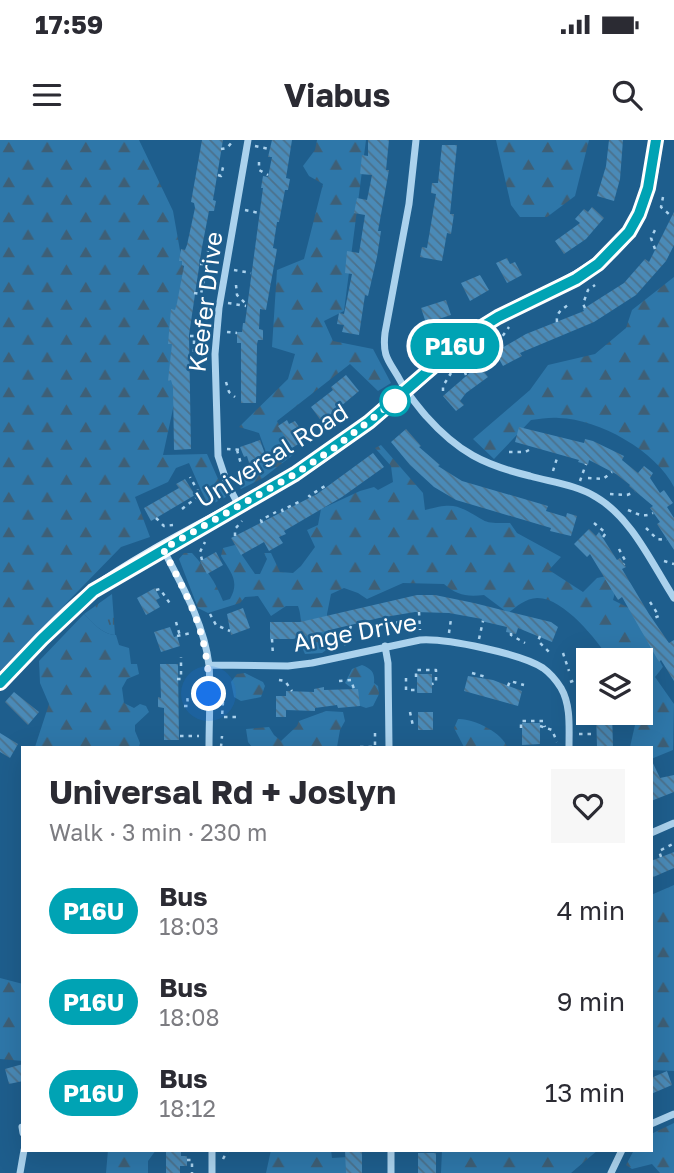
<!DOCTYPE html>
<html lang="en">
<head>
<meta charset="utf-8">
<style>
	:root { --surface:#fff; --page:#f7f7f7; --text:#2b2b33; --muted:#7c7c81 }
	body { margin:0; font-family:"Golos Text",sans-serif; background:var(--page); color:var(--text); height:100vh; display:flex; flex-direction:column; font-size:26px; white-space:nowrap }
	* { box-sizing:border-box; margin:0 }
	p { font-size:23px; color:var(--muted) }
	.icon { flex:none; width:38px; height:38px; fill:none; stroke:currentColor; stroke-width:2; stroke-linecap:round; stroke-linejoin:round }
	.map { position:relative; flex:1; overflow:hidden }
	.sheet { position:absolute; left:21px; top:606px; width:632px; height:406px; display:flex; flex-direction:column; background:var(--surface); border-radius:0px; box-shadow:0 7px 28px #0002 }
	.sheet>* { flex:none }
	.badge { padding:0 14px; border-radius:23px; font-size:24px; line-height:46px }
	.tools { position:absolute; left:576px; top:508px; display:grid; gap:14px }
	.tools a { display:grid; place-items:center; width:77px; height:77px; border-radius:0px; background:var(--surface); box-shadow:0 7px 28px #0002; font-size:35px }
	.you { position:absolute; width:35px; height:35px; margin:-18px; border:5px solid #fff; border-radius:50%; background:#1a73e8; box-shadow:0 0 0 10px #1a73e833 }
	.map>.badge { position:absolute; translate:-50% -50%; box-shadow:0 0 0 4px #fff }
	.round { display:grid; place-items:center; flex:none; width:74px; height:74px; border-radius:0px; background:var(--page) }
	.headline { display:flex; align-items:center; justify-content:space-between; height:119px; padding:0 28px }
	h1 { font-size:33px; font-weight:700; line-height:52px }
	ul { padding:0; list-style:none }
	li { display:flex; align-items:center; gap:21px; height:91px; padding:0 28px }
	li div { flex:1 }
	li b { display:block; font-size:26px }
	li em { font-style:normal }
	li .badge { min-width:77px; font-weight:700; text-align:center }
	.status { display:flex; justify-content:space-between; align-items:center; height:49px; padding:0 35px; background:var(--surface); direction:ltr }
	.status svg { height:19px; fill:currentColor }
	header { display:flex; justify-content:space-between; align-items:center; height:91px; padding:0 28px; background:var(--surface); font-size:32px; font-weight:700 }
	.map>svg:first-child { display:block }
	.grass { fill:url(#grass-tufts) }
	.forest { fill:url(#forest-firs) }
	.building { fill:url(#building-back-hatch) }
	.lines { fill:none; stroke-linecap:round; stroke-linejoin:round }
	.path { stroke:#abd2ed; stroke-width:2.5; stroke-dasharray:3.5 5; stroke-linecap:butt }
	.street { stroke:#abd2ed; stroke-width:7 }
	.secondary { stroke:#d8ebf9; stroke-width:14 }
	.line-casing { stroke:#fff; stroke-width:16 }
	.line { stroke:#00a3b4; stroke-width:10 }
	.walk { stroke:#fff; stroke-width:7; stroke-dasharray:0 12.6 }
	.stop-dot { fill:#fff; stroke:#00a3b4; stroke-width:3.5 }
	.labels { text-anchor:middle; stroke-width:5; stroke-linejoin:round; paint-order:stroke }
	.street-label { font-size:24px; fill:#fff; stroke:#1e5e8d }
</style>
</head>
<body>
<div class="status"><b>17:59</b><svg viewBox="0 0 49 12"><path d="M0 12V9h3v3zM5 12V6h3v6zM10 12V3h3v9zM15 12V0h3v12zM26 1h20v11H26zM47 4h2v5h-2z"/></svg></div>
<header><svg class="icon" aria-label="menu" viewBox="0 0 24 24"><path d="M4 6h16M4 12h16M4 18h16"/></svg>Viabus<svg class="icon" aria-label="search" viewBox="0 0 24 24"><circle cx="10" cy="10" r="6"/><path d="M15 15l6 6"/></svg></header>
<div class="map">
<svg width="674" height="1033" viewBox="0 0 674 1033">
	<defs>
		<pattern id="grass-tufts" width="24" height="20" patternUnits="userSpaceOnUse" patternTransform="scale(1.75)"><rect width="24" height="20" fill="#2e77a9"/><path d="M3 7l-1-3M5 7V3M7 7l1-3M15 17l-1-3M17 17v-4M19 17l1-3" fill="none" stroke="#3e5f76"/></pattern>
		<pattern id="forest-firs" width="22" height="20" patternUnits="userSpaceOnUse" patternTransform="scale(1.75)"><rect width="22" height="20" fill="#2e77a9"/><path d="M5 1l3.5 6h-7zM16 11l3.5 6h-7z" fill="#3e5f76"/></pattern>
		<pattern id="building-back-hatch" width="6" height="6" patternUnits="userSpaceOnUse" patternTransform="scale(1.75)"><rect width="6" height="6" fill="#4a8ab7"/><path d="M-1 5l2 2M0 0l6 6M5-1l2 2" fill="none" stroke="#4b718c"/></pattern>
	</defs>
	<rect width="100%" height="100%" fill="#1e5e8d"/>
	<path class="grass" d="M112 454 115 495C102 494 93 483 84 474Z"/>
	<path class="forest" d="M0 0H139L173 71 184 133 179 241 163 315 207 314 226 357 208 366 189 323 176 328 168 342 135 357 150 397 121 407 0 531Z
		M317 0H366L344 171 324 181 333 201 373 209 391 243 378 251 350 224 277 281 294 314 263 338 241 349 233 338 268 318 259 293 239 287 288 239 295 214 272 207 277 130 304 119 323 44 309 36 303 26 315 10Z
		M496 0H589L575 56 547 77H520L511 65Z
		M674 137V347C656 311 599 279 559 278 550 277 541 279 531 280L494 319 473 299 530 250 548 225 595 214 626 188 632 170Z
		M381 305 423 353 425 370C455 362 457 365 483 380 489 384 502 383 510 383L517 393 561 417 549 430 583 452 597 438 607 436 617 445 613 460 633 470 663 527 655 537 674 564 673 610 651 619V607H630L635 585 631 572H640V520H610C597 500 563 457 537 458 526 458 516 467 508 473L484 455C466 457 457 455 444 444L403 443 367 459 358 453 344 448 331 454 327 474 329 508 322 513 305 514C298 500 304 482 298 466H286L271 476 258 456 245 457 240 463 208 473 198 468 179 419 184 413H192C206 428 216 443 223 461L230 459C240 441 231 433 221 416L223 408 235 405 255 434H260L267 419 264 413H271L280 432 293 433 301 426 315 407 307 390 318 385 321 369 360 351 374 347 378 350 393 342 391 326 375 308Z
		M84 474C93 483 103 495 116 495L119 505 129 508 131 524H137L139 534 127 539 122 548 124 563 134 568 140 564 146 566 149 572 135 585V591L140 603 139 607H35L49 564 40 543 39 521Z
		M362 525C372 529 375 533 374 543L378 546 379 554 373 566 366 568 355 564 353 549 345 543 352 529Z
		M245 533 263 542 265 546 261 557 241 561 234 557 231 542 237 534Z
		M326 571 343 572 345 581 340 590 337 607H252L248 602 246 589 269 587 274 595 281 601 297 586 299 581Z
		M458 579C473 578 503 593 507 607H464L454 588Z
		M674 745V931L651 930V755Z
		M0 838 23 844V921L0 919Z
		M674 983V1033H660L652 1024 632 1029 626 1025 634 1010H651V994Z
		M108 1010H156L148 1021V1033H106Z
		M271 1010H331L332 1018 348 1017 358 1033H266Z
		M442 1010H598L571 1033H441Z"/>
	<path class="building" d="M202 0H223L213 60 216 61 214 71H209L202 107 189 195 191 309 174 310 173 247 171 240 168 241 172 204H168L171 169 175 170 177 163 184 126 182 125V121H179L181 109 185 110 187 105 195 68 194 63 191 62Z
		M272 0H292L286 38 290 39 288 50H285L279 82H277L273 108 277 109 266 170 260 169 259 189 263 190V200H258L257 204 256 263H241V203H237V192H242L243 183H245L263 48H261L263 36 268 37 272 17H268Z
		M368 0H389L386 30H389L378 91H381L377 117 368 156 365 155 359 195 342 192 344 185 337 184 339 173 344 174 352 134 345 133 347 111 359 113 365 75 354 73 357 58 367 60 372 35 360 34 362 15 368 16Z
		M609 0H623L620 39 614 61 597 56 606 26Z
		M442 5H457L450 74H454L451 94 447 93 442 121 420 117 422 107 427 108 436 54 431 53 432 43H438Z
		M592 67 604 78 586 99 564 114 555 101 580 83 575 79 584 69 588 72Z
		M674 72V105L666 121 636 155 594 182 520 213 522 216 503 226 495 212 526 194 584 171 583 169 624 143 645 119 649 122Z
		M507 118 510 124 515 122 522 135 507 143 496 123Z
		M480 135 489 150 470 161 461 143Z
		M446 160 451 175 426 183 421 168Z
		M479 225 488 237 466 253 460 261 464 265 456 271 443 256Z
		M346 235 359 251 322 282 311 267 333 250 331 247Z
		M287 280 289 284 295 281 304 294 300 297 303 301 292 308 278 286Z
		M519 287 584 303 585 299 593 301 624 316 622 320 638 333 644 326 653 333 650 338 660 353 664 350 673 363 667 367 674 378V410L657 384 660 382 650 368 653 366 629 346 630 345 616 334 589 320 588 325 578 322 579 320 515 302Z
		M406 289 421 306 419 307 440 325 438 326 462 341 548 366 546 371 566 377 567 373 577 376 571 396 550 391 551 388 456 360 434 347 410 325 391 302Z
		M260 300 266 317 249 323 247 316 244 317 240 307Z
		M373 313 384 327 342 357 284 391 286 394 279 397 283 403 269 411 264 402 241 415 231 398 317 354Z
		M185 339 195 355 151 381 144 368 179 348 176 344Z
		M589 389 596 396 599 392 617 420 620 418 626 427 622 429 649 474 669 503 674 500V541L661 520 659 522 622 457 618 460 590 414 587 417 574 404Z
		M216 412 223 425 207 434 200 421Z
		M155 448 160 458 156 460 160 467 146 475 137 458Z
		M417 455H435L474 463 551 482 558 487 552 502 518 488 516 494 506 492 507 487 481 481 482 479 449 473 415 472 379 478 293 499H270V482H300Z
		M243 468 250 488 231 495 227 474Z
		M170 487 174 497 177 496 180 506 161 512 154 492Z
		M160 524H178L179 600H164V568L158 567V557L161 558Z
		M417 534H432V553H417Z
		M468 536 493 540 522 551 518 566 464 551Z
		M324 547V550L358 549 360 566 338 568 337 565 315 568V571L286 570V577H276V556H286V551L314 552V549Z
		M14 552 39 572 28 585 5 562Z
		M418 572H433V590H418Z
		M596 572H612L613 607H597Z
		M522 583H540V604L522 605Z
		M0 593 18 604 10 618 0 612Z
		M651 619 660 638 674 635V652L651 661Z
		M674 712V728L651 738V721Z
		M23 924V941L9 944 5 929Z
		M667 931 672 945 651 954V938Z
		M166 1010H181V1016H187V1026H180V1033H166Z
		M345 1010H362V1033H346Z
		M418 1013H436V1033H418Z"/>
	<g class="lines">
		<path class="path" d="M255 6 269 9
			M221 9 227 8 234 0
			M259 22V30L268 35
			M218 35 221 36 224 23
			M663 57 661 67 670 75
			M245 70 259 73
			M655 109 651 98 656 88
			M200 124H204L208 111
			M234 130 251 133
			M236 145 237 155 246 164
			M194 153 201 154 204 139
			M228 163 246 166
			M585 168 583 164 588 150 595 145
			M557 182C556 173 561 170 568 165
			M227 192 237 193
			M190 196H194V212
			M497 211V204L509 187
			M466 235 464 230 476 213
			M226 242 229 252 235 257
			M443 251V246L451 233
			M227 309 241 310
			M237 310 241 324
			M509 312H525L529 310
			M553 331 558 315
			M588 338 603 339 612 332
			M580 341 586 324
			M610 354 627 355 635 352
			M311 357 309 356 325 346
			M182 369 200 355 190 337
			M628 370C637 374 644 378 653 373
			M283 372 282 370 301 361
			M156 378 164 386 173 385
			M262 383 261 380 276 372
			M594 383 606 393 603 397
			M646 388 657 399 667 400
			M235 396V389L242 381
			M619 409 626 422 624 424
			M202 420 200 412 205 402
			M664 421 674 424
			M156 450 160 449 171 465
			M650 462 659 476 654 478
			M419 472 420 490
			M210 474 216 485 230 491
			M176 482 180 496
			M377 483 381 497
			M388 484 406 481 404 474
			M449 493 451 479
			M511 493V495L525 503
			M177 496 191 493
			M540 496 538 501 550 513
			M272 499 273 516
			M479 499 483 481
			M344 505 351 486
			M563 513 569 531
			M472 533 486 537V539
			M416 537V530H436V543L432 544
			M406 538V550H416
			M177 539H181V517
			M279 540 285 541 292 551
			M339 541 351 540 354 549
			M570 542 583 537
			M508 546 510 541 524 545
			M223 562 222 577H238
			M577 563 588 562
			M184 566H188L187 554
			M410 572 413 586
			M540 586 552 590 557 602
			M521 588V581H543L545 587
			M579 594H593
			M180 596H199
			M221 607 222 596
			M360 607H375V591
			M661 717 659 711 673 704
			M223 1019 228 1010
			M187 1020H192V1033"/>
		<path class="street" d="M416 0 409 64 385 193C382 219 390 221 401 242 408 255 417 265 426 276 458 312 484 325 530 336 551 342 577 345 596 357 632 378 652 424 674 458
			M239 366 227 343 218 316 215 214 219 168 248 0
			M163 409C182 446 204 483 209 525 211 552 209 580 209 607
			M385 506 388 523 389 607
			M209 525 288 526 312 523 420 500C446 498 522 514 543 528 550 533 556 540 561 548 571 565 569 588 569 607
			M651 693 674 683
			M651 984 674 974
			M22 987 23 993
			M212 1010V1033
			M391 1010V1033
			M20 1033 24 1010
			M611 1033 622 1010"/>
		<path class="secondary" d="M0 543C28 514 62 473 95 450 163 402 241 370 310 324 342 302 374 279 403 254 426 234 447 212 471 194 522 156 591 146 629 91 648 64 652 31 656 0"/>
	</g>
	<g class="lines">
		<g class="line-casing">
			<path id="line" d="M0 543 42 499 93 451 295 334 369 282 472 193 498 177 576 139 598 124 629 92 639 74 648 48 656 0"/>
		</g>
		<use href="#line" class="line"/>
		<path class="walk" d="M209 554C209 494 190 461 163 409L295 334 334 308 395 261"/>
	</g>
	<circle class="stop-dot" cx="395" cy="261" r="14"/>
	<g class="labels">
		<g class="street-label">
			<text transform="translate(206 162) rotate(-83)" y="8">Keefer Drive</text>
			<text transform="translate(272 316) rotate(-32)" y="8">Universal Road</text>
			<text transform="translate(355 493) rotate(-10)" y="8">Ange Drive</text>
		</g>
	</g>
</svg>
<div class="tools">
<a><svg class="icon" aria-label="layers" viewBox="0 0 24 24"><path d="M12 4l9 5-9 5-9-5zM3 14l9 5 9-5"/></svg></a>
</div>
<div class="you" style="left:209px;top:554px"></div>
<b class="badge" style="left:455px;top:206px;background:#00a3b4;color:#fff">P16U</b>
<section class="sheet">
<div class="headline"><div><h1>Universal Rd + Joslyn</h1><p>Walk · 3 min · 230 m</p></div><a class="round"><svg class="icon" aria-label="heart" viewBox="0 0 24 24"><path d="M12 20l-8-8c-3-5 5-10 8-4 3-6 11-1 8 4z"/></svg></a></div>
<ul>
<li><span class="badge" style="background:#00a3b4;color:#fff">P16U</span><div><b>Bus</b><p>18:03</p></div><em>4 min</em></li>
<li><span class="badge" style="background:#00a3b4;color:#fff">P16U</span><div><b>Bus</b><p>18:08</p></div><em>9 min</em></li>
<li><span class="badge" style="background:#00a3b4;color:#fff">P16U</span><div><b>Bus</b><p>18:12</p></div><em>13 min</em></li>
</ul>
</section>
</div>
</body>
</html>
